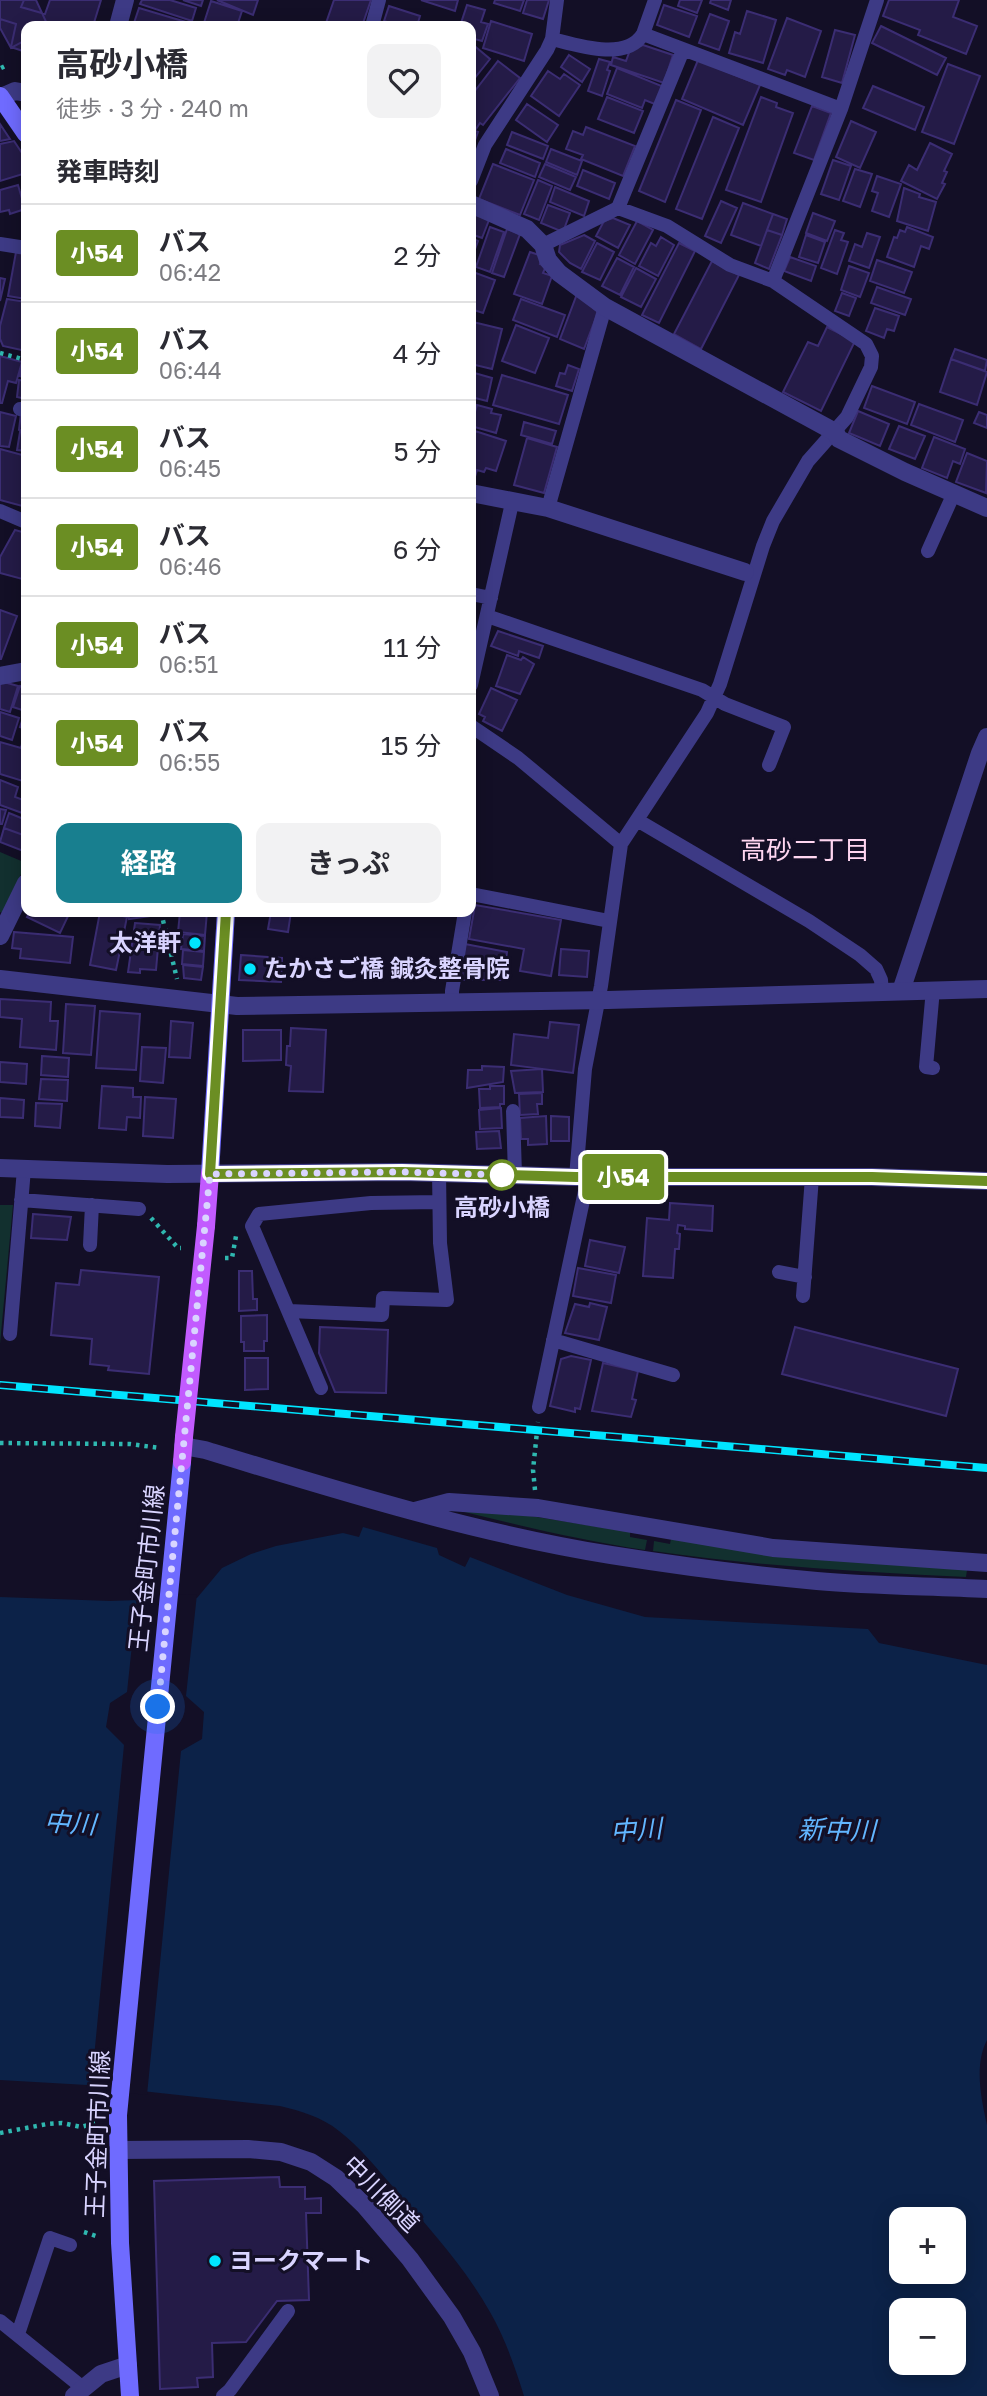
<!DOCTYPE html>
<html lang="ja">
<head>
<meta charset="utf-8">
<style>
	:root { --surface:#fff; --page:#f2f2f3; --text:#2b2b33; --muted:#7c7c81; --line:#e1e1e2; --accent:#187f8f }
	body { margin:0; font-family:"Golos Text","Noto Sans JP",sans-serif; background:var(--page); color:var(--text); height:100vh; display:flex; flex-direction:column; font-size:26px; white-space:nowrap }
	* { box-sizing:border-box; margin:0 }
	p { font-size:23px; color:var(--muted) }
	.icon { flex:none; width:38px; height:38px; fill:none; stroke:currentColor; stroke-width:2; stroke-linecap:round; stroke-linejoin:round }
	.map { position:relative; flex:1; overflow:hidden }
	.drawer { position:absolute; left:21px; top:21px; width:455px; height:896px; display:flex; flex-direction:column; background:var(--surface); border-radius:14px; box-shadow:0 4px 18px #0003 }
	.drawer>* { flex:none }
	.badge { padding:0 14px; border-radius:5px; font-size:24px; line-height:46px }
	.buttons { position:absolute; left:889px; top:2207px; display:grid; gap:14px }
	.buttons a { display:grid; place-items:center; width:77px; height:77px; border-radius:14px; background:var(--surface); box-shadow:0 4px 18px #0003; font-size:35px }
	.you { position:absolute; width:35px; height:35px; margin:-18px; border:5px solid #fff; border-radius:50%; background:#1a73e8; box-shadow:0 0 0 10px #1a73e833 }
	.map>.badge { position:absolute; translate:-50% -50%; box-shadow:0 0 0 4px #fff }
	h2 { padding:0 35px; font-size:26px; line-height:63px }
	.round { display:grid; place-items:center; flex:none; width:74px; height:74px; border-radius:14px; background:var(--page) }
	.overview { display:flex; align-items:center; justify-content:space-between; height:119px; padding:0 35px }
	h1 { font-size:33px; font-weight:700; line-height:52px }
	.button { display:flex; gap:14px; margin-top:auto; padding:14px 35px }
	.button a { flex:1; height:80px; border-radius:14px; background:var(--accent); color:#fff; font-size:28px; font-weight:700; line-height:80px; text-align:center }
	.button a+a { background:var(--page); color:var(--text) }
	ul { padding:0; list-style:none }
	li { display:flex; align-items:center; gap:21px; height:98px; padding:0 35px; border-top:2px solid var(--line) }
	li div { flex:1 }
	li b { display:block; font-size:26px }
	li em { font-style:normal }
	li .badge { min-width:77px; font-weight:700; text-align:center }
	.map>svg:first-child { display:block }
	.green { fill:#12302f }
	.water { fill:#0c2248; fill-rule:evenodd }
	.pier { fill:#130f26 }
	.building { fill:#241b47; stroke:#3b2d73; stroke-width:2 }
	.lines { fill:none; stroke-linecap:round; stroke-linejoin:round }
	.path { stroke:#2fb8b0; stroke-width:4.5; stroke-dasharray:3.5 5; stroke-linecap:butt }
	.service { stroke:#3d3a85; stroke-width:14 }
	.minor { stroke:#3d3a85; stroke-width:18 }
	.tertiary { stroke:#3d3a85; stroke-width:18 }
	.secondary { stroke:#6f6bff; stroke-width:18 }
	.primary { stroke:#c25bff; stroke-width:18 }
	.rail-casing { stroke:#00e5ff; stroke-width:8 }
	.rail { stroke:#130f26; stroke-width:5; stroke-dasharray:16; stroke-linecap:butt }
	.primary-bridge { stroke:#c25bff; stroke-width:18 }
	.line-casing { stroke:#fff; stroke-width:16 }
	.line { stroke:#6b8e23; stroke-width:10 }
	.walk { stroke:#d9d4ff; stroke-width:7; stroke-dasharray:0 12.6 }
	.poi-dot { fill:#00e5ff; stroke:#130f26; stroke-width:2.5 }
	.stop-dot { fill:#fff; stroke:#6b8e23; stroke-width:3.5 }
	.labels { text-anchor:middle; stroke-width:6; stroke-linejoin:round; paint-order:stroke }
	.poi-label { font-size:24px; font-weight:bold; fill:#d9d4ff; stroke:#130f26; text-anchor:start }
	.stop-label { font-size:24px; font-weight:bold; fill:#d9d4ff; stroke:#130f26 }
	.street-label { font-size:24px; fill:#d9d4ff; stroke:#130f26 }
	.neighbourhood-label { font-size:26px; fill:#ffd6f0; stroke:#130f26 }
	.water-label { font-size:26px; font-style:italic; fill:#62b6ff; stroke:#130f26 }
</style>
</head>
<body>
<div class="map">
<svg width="987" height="2396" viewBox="0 0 987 2396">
	<rect width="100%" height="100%" fill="#130f26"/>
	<path class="green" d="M0 852 26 863 3 913 0 912Z
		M0 1205H13L0 1344Z
		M448 1508 512 1513 630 1532V1537L647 1540 645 1550C578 1540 513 1524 448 1508Z
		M671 1539 967 1570 966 1577C861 1572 757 1566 653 1551L654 1541 670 1544Z"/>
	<path class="water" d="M363 1527 437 1548 439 1555 465 1567 470 1557 567 1595 645 1617 868 1629 879 1643 987 1665V2040C974 2065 981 2098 987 2125V2396H524C515 2367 505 2338 490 2312 464 2266 429 2228 395 2189 377 2169 360 2147 339 2131 322 2117 301 2111 280 2106L87 2085 0 2080V1597L110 1601 197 1598 222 1568 251 1554 276 1546 343 1533 359 1537ZM901 2219H954V2272H901ZM901 2310H954V2362H901Z"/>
	<path class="pier" d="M197 1594 186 1696 204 1712 202 1739 181 1751 147 2095 91 2089 124 1745 106 1727 110 1703 127 1692 137 1597Z"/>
	<path class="building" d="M0 0H24L21 7 45 14 50 0H101L93 26H26V52L11 47 16 24 0 19Z
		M0 0H36L48 26H26V40L11 48 0 28Z
		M142 0H170L196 8 192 21 140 4Z
		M183 0H203L201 6Z
		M217 0H258L253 15Z
		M334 0H371L362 26H325Z
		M421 0H458L455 11Z
		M495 0H524L520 11 494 3Z
		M527 0H549L543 19 523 13Z
		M680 0H702L697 13 678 6Z
		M711 0H731L728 10 710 3Z
		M889 0H959L953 17 977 26 966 54 918 35 920 30 883 16Z
		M211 1 242 11 237 26H203Z
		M467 5 485 10 481 22 488 24 482 41 471 38V26H460Z
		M664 5 697 16 689 37 657 25Z
		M389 6 420 16 417 26H399L384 21Z
		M139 8 186 22 185 26H133Z
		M747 11 776 20 763 63 729 53 735 32 740 34Z
		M710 14 729 21 719 50 699 43Z
		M787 18 821 31 805 77 787 70 785 75 768 69Z
		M491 21 532 34 524 61 483 48Z
		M881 26 946 58 937 75 872 43Z
		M835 30 855 35 842 83 822 77Z
		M471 43 490 59 474 79 471 76Z
		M643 45 673 55 664 83 611 65 613 57 626 61 630 50Z
		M569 55 590 69 582 82 561 67Z
		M599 59 610 62 607 70 610 71 602 96 588 91Z
		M698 60 760 85 743 125 682 99Z
		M498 61 520 78 483 125 480 123 476 129 471 125V96Z
		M948 64 980 76 954 144 922 132Z
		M617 68 664 87 657 105 645 100 642 108 607 94Z
		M548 71 560 79 564 74 580 85 559 116 531 96Z
		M873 86 924 107 915 130 863 108Z
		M607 97 643 111 634 133 598 119Z
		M761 97 777 103 776 107 793 113 761 202 726 190Z
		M676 100 701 110 665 202 639 191Z
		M527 104 558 125 547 142 516 120Z
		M812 106 831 113 814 160 794 153Z
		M713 117 739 128 702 219 676 209Z
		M851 121 876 132 860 168 836 157Z
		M0 124 10 139 0 141Z
		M586 127 635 146 623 176 581 159 583 155 566 149 573 131 583 135Z
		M471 130 478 132 472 149 471 148Z
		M512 132 548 146 543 159 507 145Z
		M14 141 26 159V173L0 181V144Z
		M930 143 952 154 944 171 947 172 942 183 945 184 937 199 901 181 909 165 917 170Z
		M506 149 540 163 535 177 500 163Z
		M551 149 582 161 577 175 546 162Z
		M833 160 851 166 839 200 821 194Z
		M493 164 534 180 520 215 479 199Z
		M545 164 576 177 570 190 539 177Z
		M855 169 872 174 860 207 843 201Z
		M583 170 615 183 609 199 577 186Z
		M877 176 901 184 889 217 872 211 878 193 872 191Z
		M538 180 552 186 539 220 524 214Z
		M18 185 25 209 10 214 9 210 0 212V190Z
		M555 187 589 201 584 216 550 202Z
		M904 188 920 194 919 197 936 202 928 231 897 221Z
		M721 201 737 208 721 243 705 236Z
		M743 203 773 214 761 246 731 235Z
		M548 205 570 213 563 232 541 223Z
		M471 213 489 220 482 238 471 234Z
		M813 213 835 221 827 241 806 233Z
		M773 214 787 219 782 235 767 230Z
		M613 218 630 225 618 248 596 236 604 221Z
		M637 221 653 230 635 264 619 255Z
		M490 227 504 232 490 272 476 267Z
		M907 227 933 237 929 249 921 246 914 267 887 257 894 237 897 238 900 230 905 232Z
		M507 229 520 234 504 277 492 273Z
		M767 230 782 235 769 269 755 263Z
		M835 230 844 233 841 240 848 242 837 274 821 268Z
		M867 233 880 237 869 268 849 261 855 244 862 247Z
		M584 235 595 241 581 269 570 263 559 252 560 245Z
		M806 235 825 242 818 263 799 257Z
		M661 237 674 245 658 276 639 266 651 243 656 246Z
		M471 238 478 241 471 260Z
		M597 243 614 252 600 280 582 272Z
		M679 243 695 251 659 323 642 315Z
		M16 252 26 254V299L8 296Z
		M530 252 542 256 540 264 546 266 543 273 552 276 542 304 514 294Z
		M790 257 816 266 811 281 784 271Z
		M617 258 634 267 620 295 602 286Z
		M877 260 912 272 904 293 870 281Z
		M712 261 739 275 701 349 674 334Z
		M849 266 869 273 860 297 841 290Z
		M636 268 656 279 641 307 621 297Z
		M473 272 495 280 483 313 471 309Z
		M0 278 5 279 0 301Z
		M877 287 911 299 905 315 871 303Z
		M842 293 856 298 849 316 835 311Z
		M577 294 598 312 584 349 560 339Z
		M7 299 26 302V351L3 346 0 339V326Z
		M521 299 565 315 557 337 513 320Z
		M875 308 899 316 894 331 887 329 884 338 866 331Z
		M473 322 502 329 492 369 471 364Z
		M516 325 549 338 535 373 502 361Z
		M827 327 855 341 821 411 783 392 808 342 818 346Z
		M955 349 987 360 985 371 951 359Z
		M0 356 22 362 16 383 8 381 2 403H0Z
		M951 359 987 372 977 405 940 392Z
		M24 362 26 363V378L20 376Z
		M568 365 579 369 572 391 556 386 560 373 565 374Z
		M471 372 492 378 487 401 471 397Z
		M502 375 568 395 559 424 493 405Z
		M19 380 26 381V399L17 397Z
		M872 386 915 402 907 424 864 408Z
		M919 404 963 420 955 442 911 425Z
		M477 405 492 409 491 413 501 415 496 433 471 426Z
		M858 411 889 424 880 446 849 433Z
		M0 412 16 416 9 447 0 446Z
		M979 412 987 415V428L974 423Z
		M21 413 26 414V431L19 430Z
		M524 422 556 431 552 444 521 435Z
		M899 426 925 436 915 459 889 449Z
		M475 431 506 441 496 471 486 468 484 472 477 470 474 480 471 479V445Z
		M20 432 26 433V451L17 450Z
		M934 437 965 449 960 464 953 461 947 478 922 468Z
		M527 438 557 447 544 493 514 485Z
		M0 449 26 456V507L0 500Z
		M967 453 987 461 986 493 956 482Z
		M15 530 26 533V580L0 573V557Z
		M0 610 17 616 1 659H0Z
		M498 631 543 646 539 658 519 651 518 656 491 646Z
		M507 655 521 660 523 657 534 664 520 694 496 686Z
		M0 681 18 686 10 712 0 709Z
		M20 686 26 688 22 710 13 707Z
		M491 688 517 700 502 731 483 721 485 717 479 714Z
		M0 712 19 718 12 740 0 736Z
		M24 715 26 716V729L20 727Z
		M23 740 26 741V782L0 774V742L21 748Z
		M0 780 18 787 15 797 26 801 25 814 0 805Z
		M0 809 6 810 2 824H0Z
		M9 813 26 820V836L4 828Z
		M4 828 26 836V852L0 842Z
		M475 905 561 920 551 976 520 971 524 949 469 939Z
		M30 912H70L60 933 27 917Z
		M100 912H122V916L127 917 116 970 90 965Z
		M128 912H157L158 915 129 919Z
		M180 912H207L205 935 178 932Z
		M271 912H291L288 932 268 929Z
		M135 923 160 925 156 970 140 969V973L128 972Z
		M14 932 73 937 70 963 20 958 21 949 12 948Z
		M183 934 205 936 204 951 181 949Z
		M465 944 507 952 503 980H459Z
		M561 949 589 951 587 977 559 975Z
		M183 950 204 952 203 966 182 964Z
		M241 955 282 958 281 982 239 980Z
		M183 965 203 967 201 980 184 978Z
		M0 999 51 1002 50 1021H58L56 1050 20 1047 22 1019 0 1017Z
		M66 1004 95 1006 91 1055 63 1053Z
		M100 1011 140 1014 136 1070 96 1068Z
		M171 1021 193 1023 190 1058 169 1057Z
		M550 1022 579 1025 573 1073 511 1065 514 1034 548 1038Z
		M291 1028 326 1030 323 1092 289 1091 291 1066 286 1065 287 1046H290Z
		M243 1030H281V1060L243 1061Z
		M142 1047 166 1048 163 1083 140 1081Z
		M42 1056 69 1058 68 1077 41 1075Z
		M0 1062 27 1064 26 1084 0 1082Z
		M482 1066 504 1067 503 1082 467 1088 468 1070H482Z
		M542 1069 543 1092 515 1093 511 1071Z
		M41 1079 68 1080 67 1101 39 1099Z
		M102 1086 133 1088V1097H141L140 1118 127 1117 126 1130 99 1128Z
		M490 1086H504V1104H500V1107L480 1108 479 1089H490Z
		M542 1093V1104H537L538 1114 520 1115 519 1094Z
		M145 1097 176 1099 173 1138 143 1136Z
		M0 1098 24 1100 23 1118 0 1117Z
		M36 1103 62 1104 60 1128 35 1126Z
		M501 1108 502 1128 480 1129 479 1110Z
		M546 1116 547 1144 528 1145V1139H521L520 1118Z
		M551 1116 569 1117V1141H551Z
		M499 1131 501 1148 477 1149 476 1132Z
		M670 1203 713 1206 712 1231 685 1229V1226L678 1225 677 1233 680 1234 679 1249H675L673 1278 643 1276 647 1218 669 1220Z
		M33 1214 71 1217 67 1240 31 1238Z
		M590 1240 625 1247 619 1273 585 1266Z
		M578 1268 616 1275 611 1303 573 1296Z
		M81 1270 159 1277 149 1374 108 1370 109 1366 90 1364 92 1339 51 1335 56 1283 79 1285Z
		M239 1271H252L253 1299H257V1310L239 1311Z
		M590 1303 607 1307 599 1340 565 1333 575 1304 589 1307Z
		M267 1315V1341H264V1351H244V1342H241V1316Z
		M320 1327 388 1330 386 1393 335 1392 319 1353Z
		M795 1327 958 1369 946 1416 782 1374Z
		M571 1356 591 1360 580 1409 575 1408V1412L550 1406 561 1359Z
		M245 1358H268V1389L245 1390Z
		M603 1363 638 1371 632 1399 636 1400 631 1417 592 1411Z
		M279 2177 280 2187H305V2199L321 2198V2213H306L309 2300 277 2301 246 2342 212 2343 213 2377 197 2378 198 2387 160 2389 154 2181Z"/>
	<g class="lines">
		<path class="path" d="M1 68 5 66
			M0 353 26 360
			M161 912 177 979
			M151 1218 178 1248H181
			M225 1258H232L236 1236
			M0 1443 130 1444 160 1448
			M535 1490 533 1470 538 1422
			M0 2133 47 2124 62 2123 81 2127 99 2122
			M84 2232 96 2236"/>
		<path class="service" d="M372 26 379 0
			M643 34 655 0
			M552 39C576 45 626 62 643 34L841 109
			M471 181 485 145 547 50 552 39 557 0
			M0 244 26 248
			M543 245 618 208 683 50
			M773 281 841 109 877 0
			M20 409 26 410
			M548 508 605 307
			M0 511 26 522
			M928 551 954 493
			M471 594 491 598
			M487 616 702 690 725 704 784 727 769 765
			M471 685 512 503
			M471 726 518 758 621 844
			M637 820 809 921 860 955 876 969 881 980 882 992
			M471 894 609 921
			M452 1003V991L465 912
			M933 1068 926 1067 933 989
			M513 1111 515 1175
			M576 1177 585 1069 601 986 621 844 707 713 720 684 763 546 773 521 808 461 847 417 871 367 872 356 866 344 773 281 730 265 667 226 618 208
			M21 1200 139 1209
			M90 1245 92 1205
			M779 1272 805 1277
			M803 1296 812 1177
			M289 1311 382 1315 383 1298 447 1300 440 1243 439 1172
			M10 1334 24 1169
			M553 1340 673 1375
			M321 1388 252 1226 259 1214 371 1203 438 1202
			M539 1407 588 1177
			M0 2321 83 2388
			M18 2334 50 2238 70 2245
			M223 2396 230 2390 288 2311"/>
		<path class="minor" d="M118 26 125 0
			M1 97 15 91 26 93
			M471 204 527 229 543 245 548 260 559 273 605 307 835 432 839 439 905 472 987 508
			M471 493 548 508 745 572
			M0 676 26 671
			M0 936 26 883
			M0 979 220 1004
			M901 991 980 753 987 737
			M183 1446 205 1450C339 1491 474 1533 611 1555 680 1566 748 1575 817 1581 873 1586 931 1586 987 1589
			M415 1511 449 1502 538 1508 773 1548 987 1563
			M118 2150 248 2149 281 2152 311 2162 336 2178 364 2205 410 2259 452 2317 472 2352 490 2396
			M74 2396 101 2374 128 2365"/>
		<path class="tertiary" d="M220 1004 237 1006 608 1000 987 989
			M0 1168 167 1174 402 1172 576 1177H872L987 1181"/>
		<path class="secondary" d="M0 96 26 134
			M210 1173 226 912
			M130 2396 120 2243 118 2115 182 1462"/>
		<path class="primary" d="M206 1226 210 1173
			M182 1462 184 1437"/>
		<g class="rail-casing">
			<path id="rail" d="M0 1385 987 1468"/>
		</g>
		<use href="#rail" class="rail"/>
		<path class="primary-bridge" d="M184 1437 206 1226"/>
	</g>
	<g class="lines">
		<g class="line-casing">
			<path id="line" d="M226 912 210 1174 402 1172 576 1177H872L987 1181"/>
		</g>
		<use href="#line" class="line"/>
		<path class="walk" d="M158 1707 210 1174 402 1172 502 1175"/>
	</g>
	<g class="poi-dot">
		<circle cx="195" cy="943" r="7"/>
		<circle cx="250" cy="969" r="7"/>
		<circle cx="215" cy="2261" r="7"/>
	</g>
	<circle class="stop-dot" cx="502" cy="1175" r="14"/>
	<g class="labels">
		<g class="poi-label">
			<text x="181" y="951" text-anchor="end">太洋軒</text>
			<text x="264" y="977">たかさご橋 鍼灸整骨院</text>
			<text x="229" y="2269">ヨークマート</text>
		</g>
		<g class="stop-label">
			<text x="502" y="1216">高砂小橋</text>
		</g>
		<g class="street-label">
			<text transform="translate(147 1568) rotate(-84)" y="8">王子金町市川線</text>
			<text transform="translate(98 2134) rotate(-88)" y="8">王子金町市川線</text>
			<text transform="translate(381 2194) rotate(45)" y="8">中川側道</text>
		</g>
		<g class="neighbourhood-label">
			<text x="805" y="859">高砂二丁目</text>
		</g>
		<g class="water-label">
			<text transform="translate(70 1823) rotate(4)" y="9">中川</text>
			<text transform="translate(636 1830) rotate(-4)" y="9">中川</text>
			<text transform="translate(837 1830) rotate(1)" y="9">新中川</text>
		</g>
	</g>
</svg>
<div class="buttons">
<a>+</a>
<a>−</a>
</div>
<div class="you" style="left:158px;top:1707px"></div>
<b class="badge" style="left:623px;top:1177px;background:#6b8e23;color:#fff">小54</b>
<section class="drawer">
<div class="overview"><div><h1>高砂小橋</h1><p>徒歩 · 3 分 · 240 m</p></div><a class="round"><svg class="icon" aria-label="heart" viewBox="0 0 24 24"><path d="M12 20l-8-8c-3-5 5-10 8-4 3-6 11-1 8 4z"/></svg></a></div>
<h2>発車時刻</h2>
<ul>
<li><span class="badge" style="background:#6b8e23;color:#fff">小54</span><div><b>バス</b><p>06:42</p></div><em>2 分</em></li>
<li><span class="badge" style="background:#6b8e23;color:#fff">小54</span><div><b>バス</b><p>06:44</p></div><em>4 分</em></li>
<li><span class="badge" style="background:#6b8e23;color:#fff">小54</span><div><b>バス</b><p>06:45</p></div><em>5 分</em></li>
<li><span class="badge" style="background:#6b8e23;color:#fff">小54</span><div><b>バス</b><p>06:46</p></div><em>6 分</em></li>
<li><span class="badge" style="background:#6b8e23;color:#fff">小54</span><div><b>バス</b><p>06:51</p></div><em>11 分</em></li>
<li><span class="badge" style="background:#6b8e23;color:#fff">小54</span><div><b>バス</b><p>06:55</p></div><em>15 分</em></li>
</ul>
<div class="button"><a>経路</a><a>きっぷ</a></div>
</section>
</div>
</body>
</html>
